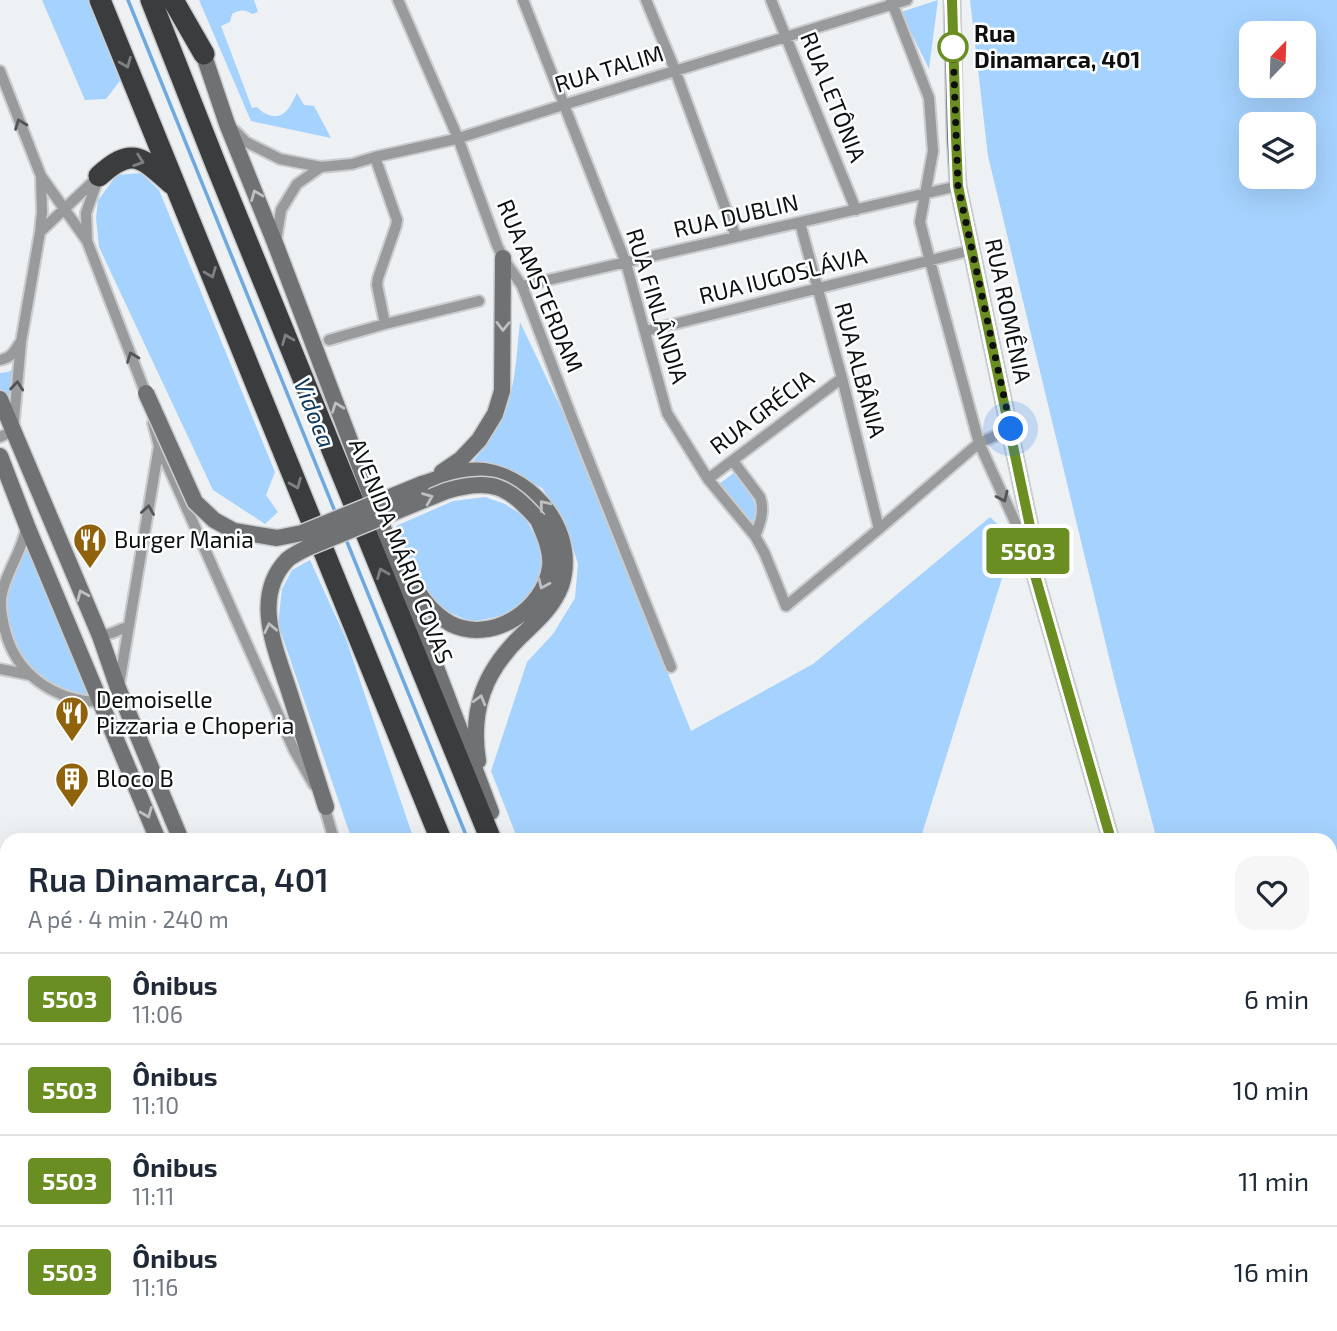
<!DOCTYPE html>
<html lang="pt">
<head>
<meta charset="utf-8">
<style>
	:root { --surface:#fff; --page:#f6f6f7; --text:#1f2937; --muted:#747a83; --line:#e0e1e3 }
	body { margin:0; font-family:"Exo 2",sans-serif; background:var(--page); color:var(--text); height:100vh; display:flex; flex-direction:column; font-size:26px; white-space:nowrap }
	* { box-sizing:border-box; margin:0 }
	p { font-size:23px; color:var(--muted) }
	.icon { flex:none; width:38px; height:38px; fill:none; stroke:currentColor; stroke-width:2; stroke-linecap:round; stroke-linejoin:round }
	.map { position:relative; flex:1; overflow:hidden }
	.sheet { position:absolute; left:0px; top:833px; width:1337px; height:499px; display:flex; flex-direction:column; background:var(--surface); border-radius:21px 21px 0 0; box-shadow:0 7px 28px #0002 }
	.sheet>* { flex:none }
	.badge { padding:0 14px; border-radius:5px; font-size:24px; line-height:46px }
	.needle { width:46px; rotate:23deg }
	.controls { position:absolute; left:1239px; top:21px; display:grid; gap:14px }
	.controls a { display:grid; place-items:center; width:77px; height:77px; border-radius:14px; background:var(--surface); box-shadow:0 7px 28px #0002; font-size:35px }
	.you { position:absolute; width:35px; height:35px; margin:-18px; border:5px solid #fff; border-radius:50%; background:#1a73e8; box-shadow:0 0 0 10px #1a73e833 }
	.map>.badge { position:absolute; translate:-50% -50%; box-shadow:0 0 0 4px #fff }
	.round { display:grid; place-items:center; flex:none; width:74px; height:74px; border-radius:21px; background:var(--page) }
	.overview { display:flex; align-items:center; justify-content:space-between; height:119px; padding:0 28px }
	h1 { font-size:33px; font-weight:600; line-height:52px }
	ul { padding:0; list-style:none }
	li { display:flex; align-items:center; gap:21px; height:91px; padding:0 28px; border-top:2px solid var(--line) }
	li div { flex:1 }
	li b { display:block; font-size:26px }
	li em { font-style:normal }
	li .badge { min-width:77px; font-weight:700; text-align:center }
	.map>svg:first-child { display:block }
	.green { fill:#a5d2fe; fill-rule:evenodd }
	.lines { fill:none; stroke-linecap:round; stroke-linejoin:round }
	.stream { stroke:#6fa9df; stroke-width:3.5 }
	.minor-casing { stroke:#cacdcf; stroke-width:14 }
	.secondary-casing { stroke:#cacdcf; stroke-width:19 }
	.motorway-casing { stroke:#cacdcf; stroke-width:24 }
	.minor { stroke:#999a9b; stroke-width:10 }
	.secondary { stroke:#6f7172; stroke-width:16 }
	.motorway { stroke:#3a3c3e; stroke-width:21 }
	.secondary-bridge-casing { stroke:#cacdcf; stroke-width:19; stroke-linecap:butt }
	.secondary-bridge { stroke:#6f7172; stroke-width:16 }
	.oneway { stroke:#7e8082 }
	.oneway2 { stroke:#545456 }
	.oneway3 { stroke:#bdbfc0 }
	.line-casing { stroke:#fff; stroke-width:16 }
	.line { stroke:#6b8e23; stroke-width:10 }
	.walk { stroke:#0f0f10; stroke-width:7; stroke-dasharray:0 12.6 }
	.stop-dot { fill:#fff; stroke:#6b8e23; stroke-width:3.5 }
	.labels { text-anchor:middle; stroke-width:5; stroke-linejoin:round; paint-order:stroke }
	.stop-label { font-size:23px; font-weight:bold; fill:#0f0f10; stroke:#fdfeff; text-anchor:start }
	.street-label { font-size:23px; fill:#0f0f10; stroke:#fdfeff }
	.poi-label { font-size:23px; fill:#0f0f10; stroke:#fdfeff; text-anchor:start }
	.water-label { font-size:24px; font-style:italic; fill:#0d395c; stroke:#fdfeff }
</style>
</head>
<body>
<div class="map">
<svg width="1337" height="1331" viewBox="0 0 1337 1331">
	<rect width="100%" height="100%" fill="#eef1f3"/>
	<path class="green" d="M42 0H90L122 78 106 99 85 100Z
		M199 0H254L258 12 252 14C244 9 239 10 232 14L230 22 221 26 252 108 257 107C265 116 279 121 288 109 292 104 294 98 297 93L304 105 314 106 331 138 251 121Z
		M938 0 929 69 901 12Z
		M970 0H1337V1331H1289L1288 1325H1330V840H1157L1115 682 988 156ZM1251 33H1304V86H1251ZM1251 124H1304V177H1251Z
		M141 173 159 190 275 472 266 495 278 512 265 524 213 490 99 247 96 218 98 200 117 175Z
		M520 322 566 419 691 731 813 664 990 517 1014 540 920 840H518L491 771 527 662 553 634 575 598 578 564 565 523 542 488 505 470 470 465C481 452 491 439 499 424 516 394 516 356 520 322Z
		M13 369 9 411 0 391V373L8 372Z
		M735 472C748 492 760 499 754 525L719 484Z
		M485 497 505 504 525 517 539 544 542 564 533 592 510 614 471 622 442 609 425 589 410 561 396 526 453 501Z
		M27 526 101 702 71 699 19 661 0 611Z
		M310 560 346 639 414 840H352L278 624 282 589 292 570Z
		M710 1325H945V1331H712Z"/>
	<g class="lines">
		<path class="stream" d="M128 0 336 514
			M345 537 468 840
			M665 1325 667 1331"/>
		<g class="minor-casing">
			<path id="minor" d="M398 0 458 138 497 245 503 258 522 286 572 418 671 667
				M523 0 626 263 667 413 708 479 755 536 764 552 786 606 879 529 979 443 1011 429
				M646 0 675 70 736 237
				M771 0 856 210
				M891 0 929 98 933 151 920 222 930 261 979 443 1027 548
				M0 71 41 176 87 241 147 397
				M231 127 246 142 280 159 321 167 352 164 375 157 456 139 563 105 907 0
				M375 157 397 220 396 226 378 278 377 285 385 324
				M800 223 842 378 879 529
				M40 232 99 176
				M87 241 86 213 98 179
				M276 241 281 210 297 184 321 167
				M522 286 958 186
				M646 331 972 250
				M329 340 385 324 479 301
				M0 360C10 358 14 353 19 344
				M153 423 159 446 294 750 314 785
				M0 437 13 431 21 342 40 232 42 212 41 178
				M733 461 760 497C765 511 760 524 755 536
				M708 479 842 378
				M26 528C22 553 4 574 1 599 0 608 2 617 4 626 14 674 54 701 101 702
				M100 636 112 633 129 626
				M0 669 30 675
				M119 685 159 446
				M323 802 334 840
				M0 950 7 968
				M0 1015 7 1012
				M0 1255 7 1253
				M173 1325 175 1331
				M522 1325 524 1331
				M946 1325 947 1331
				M1072 1325 1075 1331
				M1210 1325 1212 1331
				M1126 1331 1131 1325"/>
		</g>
		<g class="secondary-casing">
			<path id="secondary" d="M952 0 955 137 958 186 1031 531 1028 551 1111 840
				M200 44 227 124 275 243 491 812
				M0 399 100 636 118 688 181 840
				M0 456 27 526 158 840
				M442 472 461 459 479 440 495 414 502 391 503 258
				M422 484C441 478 463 468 484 471 536 479 578 534 561 586 553 607 537 621 521 636 484 672 470 710 478 761
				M408 576C419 595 431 613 451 624 492 644 544 610 550 567 552 551 544 534 538 520
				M290 694 326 807
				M353 1325 356 1331
				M377 1325 380 1331
				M1243 1325 1245 1331"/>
		</g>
		<g class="motorway-casing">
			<path id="motorway" d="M100 0 441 840
				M151 0 216 165 491 840
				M173 0 204 54
				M99 176C133 145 142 158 172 184
				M640 1325 643 1331
				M686 1325 688 1331"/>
		</g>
		<use href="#minor" class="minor"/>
		<use href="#secondary" class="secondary"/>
		<use href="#motorway" class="motorway"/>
		<g class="secondary-bridge-casing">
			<path id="secondary-bridge" d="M146 393 195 502 214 520 234 531 277 538 302 533 422 484
				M290 694C277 652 250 597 288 559 293 555 301 551 307 548L446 491C490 478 509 485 538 520"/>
		</g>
		<use href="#secondary-bridge" class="secondary-bridge"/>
	</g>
	<defs><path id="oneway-chevron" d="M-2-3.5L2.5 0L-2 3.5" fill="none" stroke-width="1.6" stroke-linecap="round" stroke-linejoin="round" transform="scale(1.75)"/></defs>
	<g class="oneway">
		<use href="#oneway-chevron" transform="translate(126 63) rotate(68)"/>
		<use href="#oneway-chevron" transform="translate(139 161) rotate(19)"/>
		<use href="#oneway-chevron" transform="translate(211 273) rotate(68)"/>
		<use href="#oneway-chevron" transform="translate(287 339) rotate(-112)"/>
		<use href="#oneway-chevron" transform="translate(296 484) rotate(68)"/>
		<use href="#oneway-chevron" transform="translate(382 573) rotate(-112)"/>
	</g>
	<g class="oneway2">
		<use href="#oneway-chevron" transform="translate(20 124) rotate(-111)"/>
		<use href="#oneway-chevron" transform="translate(132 357) rotate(-111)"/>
		<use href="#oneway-chevron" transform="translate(17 386) rotate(-85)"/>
		<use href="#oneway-chevron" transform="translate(1003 497) rotate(65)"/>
		<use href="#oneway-chevron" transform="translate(148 510) rotate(-81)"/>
	</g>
	<g class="oneway3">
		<use href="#oneway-chevron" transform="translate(256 195) rotate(-112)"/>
		<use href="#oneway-chevron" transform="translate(503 326) rotate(91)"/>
		<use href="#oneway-chevron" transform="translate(337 407) rotate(-110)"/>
		<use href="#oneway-chevron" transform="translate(428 498) rotate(-22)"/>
		<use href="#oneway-chevron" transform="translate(544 505) rotate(-129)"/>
		<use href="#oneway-chevron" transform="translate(543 584) rotate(114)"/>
		<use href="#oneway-chevron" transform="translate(82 595) rotate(-113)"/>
		<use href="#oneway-chevron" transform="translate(270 628) rotate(-102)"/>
		<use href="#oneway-chevron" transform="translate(480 700) rotate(-74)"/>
		<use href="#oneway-chevron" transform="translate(147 813) rotate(68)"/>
	</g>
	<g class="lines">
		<g class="line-casing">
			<path id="line" d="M952 0 956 137 958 186 1031 531 1028 551 1111 840"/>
		</g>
		<use href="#line" class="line"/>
		<path class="walk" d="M953 47 958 186 1011 429"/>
	</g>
	<defs>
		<g id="restaurant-pin" transform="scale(1.75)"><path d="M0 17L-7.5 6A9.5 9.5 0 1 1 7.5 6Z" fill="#90620c" stroke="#fdfeff"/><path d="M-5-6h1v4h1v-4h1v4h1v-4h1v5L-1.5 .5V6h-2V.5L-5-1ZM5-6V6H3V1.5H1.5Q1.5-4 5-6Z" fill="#fff"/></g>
		<g id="building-pin" transform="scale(1.75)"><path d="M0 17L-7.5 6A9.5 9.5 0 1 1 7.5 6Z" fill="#90620c" stroke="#fdfeff"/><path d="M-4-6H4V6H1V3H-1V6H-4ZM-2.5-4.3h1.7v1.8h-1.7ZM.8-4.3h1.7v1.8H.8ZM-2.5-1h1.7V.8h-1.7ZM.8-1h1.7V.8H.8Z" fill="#fff"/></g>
	</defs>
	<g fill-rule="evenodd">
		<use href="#restaurant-pin" x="90" y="540"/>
		<use href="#restaurant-pin" x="72" y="713"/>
		<use href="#building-pin" x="72" y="779"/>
	</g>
	<circle class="stop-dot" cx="953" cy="47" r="14"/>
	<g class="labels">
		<g class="stop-label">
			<text x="974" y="42">Rua<tspan x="974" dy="26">Dinamarca, 401</tspan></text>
		</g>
		<g class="street-label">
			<text transform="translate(609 69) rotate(-17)" y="8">RUA TALIM</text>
			<text transform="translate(833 97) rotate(68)" y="8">RUA LETÔNIA</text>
			<text transform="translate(736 216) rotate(-13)" y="8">RUA DUBLIN</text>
			<text transform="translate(783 276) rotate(-14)" y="8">RUA IUGOSLÁVIA</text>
			<text transform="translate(540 286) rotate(67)" y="8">RUA AMSTERDAM</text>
			<text transform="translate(657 306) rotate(73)" y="8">RUA FINLÂNDIA</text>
			<text transform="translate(1008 311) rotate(78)" y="8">RUA ROMÊNIA</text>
			<text transform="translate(860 370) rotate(75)" y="8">RUA ALBÂNIA</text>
			<text transform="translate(762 412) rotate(-37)" y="8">RUA GRÉCIA</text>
			<text transform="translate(401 551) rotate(68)" y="8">AVENIDA MÁRIO COVAS</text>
		</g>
		<g class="poi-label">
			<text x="114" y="548">Burger Mania</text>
			<text x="96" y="708">Demoiselle<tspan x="96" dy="26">Pizzaria e Choperia</tspan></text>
			<text x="96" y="787">Bloco B</text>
		</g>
		<g class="water-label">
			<text transform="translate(314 413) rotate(68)" y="8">Vidoca</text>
		</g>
	</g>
</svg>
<div class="controls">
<a><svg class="needle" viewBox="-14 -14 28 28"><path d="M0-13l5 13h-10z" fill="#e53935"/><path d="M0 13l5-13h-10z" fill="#747a83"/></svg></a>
<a><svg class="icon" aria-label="layers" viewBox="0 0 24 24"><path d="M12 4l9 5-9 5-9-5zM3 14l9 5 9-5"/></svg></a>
</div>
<div class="you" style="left:1011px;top:429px"></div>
<b class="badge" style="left:1028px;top:551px;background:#6b8e23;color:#fff">5503</b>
<section class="sheet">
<div class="overview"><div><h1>Rua Dinamarca, 401</h1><p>A pé · 4 min · 240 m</p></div><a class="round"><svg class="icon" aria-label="heart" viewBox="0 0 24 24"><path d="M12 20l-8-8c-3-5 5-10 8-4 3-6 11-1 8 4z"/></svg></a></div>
<ul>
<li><span class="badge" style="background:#6b8e23;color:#fff">5503</span><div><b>Ônibus</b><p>11:06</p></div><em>6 min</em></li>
<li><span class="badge" style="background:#6b8e23;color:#fff">5503</span><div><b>Ônibus</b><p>11:10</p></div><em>10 min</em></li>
<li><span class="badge" style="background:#6b8e23;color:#fff">5503</span><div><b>Ônibus</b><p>11:11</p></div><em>11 min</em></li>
<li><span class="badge" style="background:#6b8e23;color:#fff">5503</span><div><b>Ônibus</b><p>11:16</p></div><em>16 min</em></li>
</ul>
</section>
</div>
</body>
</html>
